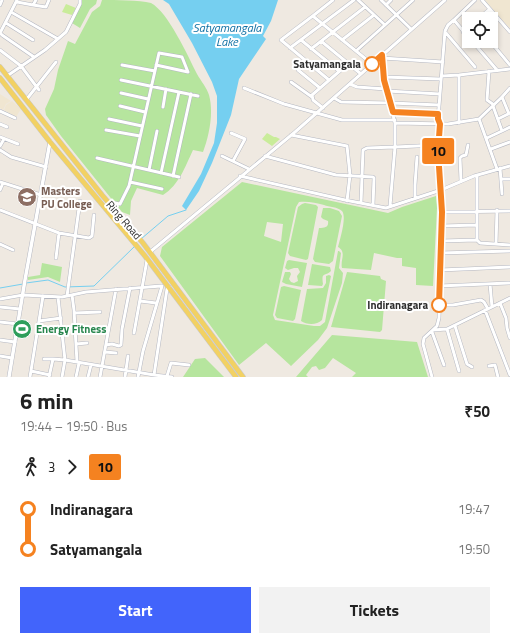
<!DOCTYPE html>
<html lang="en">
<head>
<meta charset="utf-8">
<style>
	:root { --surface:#fff; --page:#f2f2f2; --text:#222; --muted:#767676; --accent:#4264fb }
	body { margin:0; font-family:"Titillium Web",sans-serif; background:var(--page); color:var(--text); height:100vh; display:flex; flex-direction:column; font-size:15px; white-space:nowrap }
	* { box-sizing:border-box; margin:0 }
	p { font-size:13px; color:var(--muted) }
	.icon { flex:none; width:22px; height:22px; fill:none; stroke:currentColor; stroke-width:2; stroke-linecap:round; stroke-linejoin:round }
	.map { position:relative; height:377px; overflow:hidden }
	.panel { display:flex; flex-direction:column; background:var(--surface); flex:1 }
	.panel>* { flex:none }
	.badge { padding:0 8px; border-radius:3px; font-size:14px; line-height:26px }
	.fabs { position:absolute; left:462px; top:12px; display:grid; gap:8px }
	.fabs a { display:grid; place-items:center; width:36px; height:36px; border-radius:0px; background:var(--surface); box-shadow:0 2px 6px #0003; font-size:20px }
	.map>.badge { position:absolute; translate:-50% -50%; box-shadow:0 0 0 2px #fff }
	.legs { display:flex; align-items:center; gap:6px; height:44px; padding:0 20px; font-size:13px }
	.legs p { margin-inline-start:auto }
	.head { display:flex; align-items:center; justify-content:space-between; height:68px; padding:0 20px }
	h1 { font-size:22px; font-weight:700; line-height:30px }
	.primary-button { display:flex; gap:8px; margin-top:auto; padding:8px 20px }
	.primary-button a { flex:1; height:46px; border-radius:0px; background:var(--accent); color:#fff; font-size:16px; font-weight:700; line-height:46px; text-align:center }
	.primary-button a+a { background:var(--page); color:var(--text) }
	ul { padding:0 20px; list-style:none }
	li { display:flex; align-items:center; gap:14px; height:40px; font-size:15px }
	li i { display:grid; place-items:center; width:6px; height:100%; margin:0 5px; background:currentColor }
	li i::after { content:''; width:10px; height:10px; margin:-5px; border:3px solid; border-radius:50%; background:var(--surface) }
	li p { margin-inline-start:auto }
	li:first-child i { background:linear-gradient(#0000 50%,currentColor 0) }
	li:last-child i { background:linear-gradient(currentColor 50%,#0000 0) }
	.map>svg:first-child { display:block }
	.education { fill:#f0e6d1 }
	.green { fill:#b6e59e; fill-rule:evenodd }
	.pitch { fill:#c9ec9a }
	.water { fill:#75cff0 }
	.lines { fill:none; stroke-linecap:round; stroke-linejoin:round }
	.stream { stroke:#75cff0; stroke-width:1 }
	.minor-casing { stroke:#b4b7c1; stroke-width:4 }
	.tertiary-casing { stroke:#b4b7c1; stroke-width:4.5 }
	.primary-casing { stroke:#c9c9c9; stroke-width:5.5 }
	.minor { stroke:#fff; stroke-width:3 }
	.tertiary { stroke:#fff; stroke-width:3.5 }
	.primary { stroke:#f2d163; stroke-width:4.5 }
	.line-1-casing { stroke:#fff; stroke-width:9 }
	.line-1 { stroke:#f58220; stroke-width:6 }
	.stop-1-dot { fill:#fff; stroke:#f58220; stroke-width:2 }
	.labels { text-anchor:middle; stroke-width:4; stroke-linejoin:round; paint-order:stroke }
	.stop-label { font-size:11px; font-weight:bold; fill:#2e2e2e; stroke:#fff; text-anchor:end }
	.education-label { font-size:11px; font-weight:bold; fill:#785e54; stroke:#fff; text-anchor:start }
	.street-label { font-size:11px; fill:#2e2e2e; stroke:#fff }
	.leisure-label { font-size:11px; font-weight:bold; fill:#27864d; stroke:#fff; text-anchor:start }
	.water-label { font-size:12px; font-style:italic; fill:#0d6fa3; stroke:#fff }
</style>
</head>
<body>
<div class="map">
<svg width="510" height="377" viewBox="0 0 510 377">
	<rect width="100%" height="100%" fill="#efe9e1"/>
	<path class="education" d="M485 0H510V28L502 20Z
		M0 94 11 101 6 104 3 110 0 108Z
		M12 101 21 109 16 117 4 110 6 105Z"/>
	<path class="green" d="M82 0H97L96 4 90 9 80 28 72 23Z
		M102 0C116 0 139 0 151 3 168 12 188 56 197 74 201 81 207 88 209 95 214 113 209 136 203 152L193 150C185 167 179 185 163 195L137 188 131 201 130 215 122 212 61 136 46 115 45 109 54 89 58 70 68 41 75 44 92 12 100 6Z
		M242 182 388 213 402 207 436 196 437 208 433 286 416 285V268L402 266V258H397L374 253 371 270 342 268C340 260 347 252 338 247 340 239 347 217 342 211 338 207 329 207 324 205 316 203 308 201 299 202L296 207 273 315 275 320 314 326H320L325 322 338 251H339L341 253 339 268 343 273 342 283 327 328 318 340 291 366 266 343 239 365 160 256 162 247ZM267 222 283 224 281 242 264 236Z
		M305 203 316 205 318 207 308 259 306 260 290 256 288 253 298 207 302 204Z
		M323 208H330L339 211 342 216 333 261 329 264 315 262 313 259 319 228C325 228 329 227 328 221L323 219 321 217Z
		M289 260 307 263 302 287 286 284 282 282 285 272H290L291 274 289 279 291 282 294 283 298 281 297 276 300 272 298 268H294L288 270 285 268 287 261Z
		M42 263 62 267 60 282 48 277 28 280V277L40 275Z
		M312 264 330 267 331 271C325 277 321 271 323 284L322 286 308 285Z
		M347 272 380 276 381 279 386 281 382 330 380 332 331 327Z
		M329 275 331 276 322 320C317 325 307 325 301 321L307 289 323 288 326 283V276Z
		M284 286 301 290 295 319 293 321 277 318 275 315 281 287Z
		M332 335 417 342 428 377H352L356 373 333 358 325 368 319 370 316 366 312 367 306 375 308 377H296Z
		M205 358 224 377H183L195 359Z"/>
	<path class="pitch" d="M66 4 76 8 72 15 62 12Z
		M267 133 274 137H276L280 139 272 146 262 139Z"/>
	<path class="water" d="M163 0H278L271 21 263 36 266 39 239 79 231 115 212 163 199 191 186 210 182 206 201 174 214 143 217 123V96L212 82 192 43 169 4Z"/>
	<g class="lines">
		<path class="stream" d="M141 239 168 216 186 210
			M26 283 48 280 65 287 94 286 135 246
			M0 288 23 284"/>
		<g class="minor-casing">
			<path id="minor" d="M17 0 0 33 2 35 34 57
				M333 0 314 15V17L372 64
				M358 0 385 25
				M381 0 411 29
				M482 0 510 32
				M17 2 33 5 36 0
				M0 5 2 0
				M33 5 46 7 49 0
				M386 5 391 0
				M11 12 58 39
				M314 15 281 40 329 80
				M478 19 490 9
				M454 20 448 25 445 31 438 119 440 124 438 151 441 190 474 176 510 166
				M6 23 33 40
				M463 32 469 27
				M446 33 475 67
				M469 38 454 20 475 0
				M301 40 339 71
				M342 40 374 15
				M321 41 361 74
				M472 41 497 70
				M490 41 510 65
				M290 48 354 0
				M311 49 365 7
				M0 50 21 66 39 90
				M356 51 413 0
				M382 55 384 80 395 123 448 124 479 119 502 97 510 88
				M382 58 443 62
				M122 65 155 71
				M156 65 188 72
				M298 70 320 88
				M489 71 487 100 494 105
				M7 76 45 50 66 32 80 4V0
				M442 76 459 75 510 69
				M384 77 441 79
				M121 80 198 96
				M291 82 312 97
				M350 84 357 87 386 89
				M244 88 284 104 342 120H395
				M387 91 440 94
				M121 93 148 99
				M502 97 509 114
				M334 98 341 102 391 103 439 105
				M26 100 56 62
				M120 106 145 112
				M493 106 502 131 510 127
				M163 107 166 89
				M323 108 313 100 312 95 349 63
				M0 111 15 118
				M393 112 438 114
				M109 119 142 126
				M479 119 497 169
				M498 119 510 113
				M459 123V75
				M0 124 7 127
				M106 130 140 136
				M231 133 245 139 233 161
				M291 135 347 146 350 175 347 201
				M0 137 18 144
				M487 138 502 131
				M0 146 4 139
				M491 149 510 142
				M0 150 11 157 46 167
				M222 156 249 169
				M265 156 336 175 373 177 374 178 373 205
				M97 158 179 177
				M500 168 502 194
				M149 170 157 131
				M161 173 179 92
				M173 176 191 94
				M240 176 345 200 386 208 441 190 442 226 439 318 437 326 424 338 423 344 432 377
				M501 179H510
				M461 181 460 158 462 156 466 155 468 145
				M0 182 41 195
				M130 182 162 189
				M0 190 3 183
				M415 198V185L417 157
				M109 202 120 204 129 186 159 53 182 57 188 72
				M361 203 363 150 367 148 395 147V123
				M390 206 395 147 439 145
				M0 210 59 233 89 238 92 236 94 215
				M442 212 510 211
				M442 226 476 225
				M477 240V175
				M441 241 477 240 480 243 510 245
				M0 244 13 250
				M496 244 497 210
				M150 252 295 132 445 0
				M440 253 510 251
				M56 258 59 233
				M440 270 510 267
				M490 284 492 307
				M439 286 509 283
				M169 287 167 289 154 375 172 377
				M72 295 74 310 77 362
				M67 296 80 201
				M58 297 65 360 154 375
				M0 299 23 295 62 297 86 292 161 286
				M140 301 156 303
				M500 303 506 318 507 328 510 338
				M439 305H453L481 300 484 302 488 309
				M0 307 20 309
				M485 310 510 375
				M74 313 100 312
				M39 321 61 318
				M0 322 18 324
				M455 326 467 364 472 367
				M447 329 459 371
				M433 330 447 329 510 298
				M432 332 444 365
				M134 333 147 260
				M0 340 15 342
				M76 344 87 343
				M106 345 112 344 119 346 121 345 122 329 130 288
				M105 352 116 353
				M0 356 12 358
				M44 359H53
				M489 366 495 365 498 377
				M31 371 50 375
				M167 376 171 363 189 365
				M30 377 43 296
				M49 377 53 359 65 360 62 377
				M76 377 79 363
				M88 377 91 365
				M100 377 116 289
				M125 377 128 356
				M138 377 143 351 162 286"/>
		</g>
		<g class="tertiary-casing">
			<path id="tertiary" d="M9 377 25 280 50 142"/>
		</g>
		<g class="primary-casing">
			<path id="primary" d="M0 67 102 195 143 243 243 377
				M0 78 50 142 145 256 236 377"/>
		</g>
		<use href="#minor" class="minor"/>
		<use href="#tertiary" class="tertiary"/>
		<use href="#primary" class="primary"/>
	</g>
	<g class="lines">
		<g class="line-1-casing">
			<path id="line-1" d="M372 64 382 55 384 80 393 112 438 114V119L440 124 438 151 442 212 439 305"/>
		</g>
		<use href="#line-1" class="line-1"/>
	</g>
	<defs>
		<g id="university-disc" transform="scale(1)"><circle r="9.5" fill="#8d6e63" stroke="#fff"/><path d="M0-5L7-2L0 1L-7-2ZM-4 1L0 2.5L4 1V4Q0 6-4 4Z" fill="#fff"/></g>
		<g id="stadium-disc" transform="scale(1)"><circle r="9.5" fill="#2e9e5b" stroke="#fff"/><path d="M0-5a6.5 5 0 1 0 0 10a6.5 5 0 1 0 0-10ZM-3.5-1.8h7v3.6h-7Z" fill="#fff"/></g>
	</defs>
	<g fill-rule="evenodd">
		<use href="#university-disc" x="27" y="197"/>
		<use href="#stadium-disc" x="22" y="329"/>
	</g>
	<g class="stop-1-dot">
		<circle cx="372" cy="64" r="7"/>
		<circle cx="439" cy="305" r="7"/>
	</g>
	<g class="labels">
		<g class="stop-label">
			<text x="361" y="68">Satyamangala</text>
			<text x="428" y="309">Indiranagara</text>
		</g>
		<g class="education-label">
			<text x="41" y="195">Masters<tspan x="41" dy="13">PU College</tspan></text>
		</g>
		<g class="street-label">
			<text transform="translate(124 220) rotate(49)" y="4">Ring Road</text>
		</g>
		<g class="leisure-label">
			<text x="36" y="333">Energy Fitness</text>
		</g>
		<g class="water-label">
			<text x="227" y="32">Satyamangala<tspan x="227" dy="14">Lake</tspan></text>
		</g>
	</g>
</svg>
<div class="fabs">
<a><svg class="icon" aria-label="locate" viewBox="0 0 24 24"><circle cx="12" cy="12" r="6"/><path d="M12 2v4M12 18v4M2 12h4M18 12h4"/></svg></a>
</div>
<b class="badge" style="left:438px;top:151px;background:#f58220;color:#111">10</b>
</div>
<section class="panel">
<div class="head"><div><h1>6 min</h1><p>19:44 – 19:50 · Bus</p></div><b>₹50</b></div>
<div class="legs"><svg class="icon" aria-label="walk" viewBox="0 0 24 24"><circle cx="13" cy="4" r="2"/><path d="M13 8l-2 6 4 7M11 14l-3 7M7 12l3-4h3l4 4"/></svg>3<svg class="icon" aria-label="forward" viewBox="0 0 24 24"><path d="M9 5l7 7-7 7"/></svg><b class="badge" style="background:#f58220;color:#111">10</b></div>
<ul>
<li><i style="color:#f58220"></i><b>Indiranagara</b><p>19:47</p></li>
<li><i style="color:#f58220"></i><b>Satyamangala</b><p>19:50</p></li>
</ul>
<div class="primary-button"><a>Start</a><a>Tickets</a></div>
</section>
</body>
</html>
